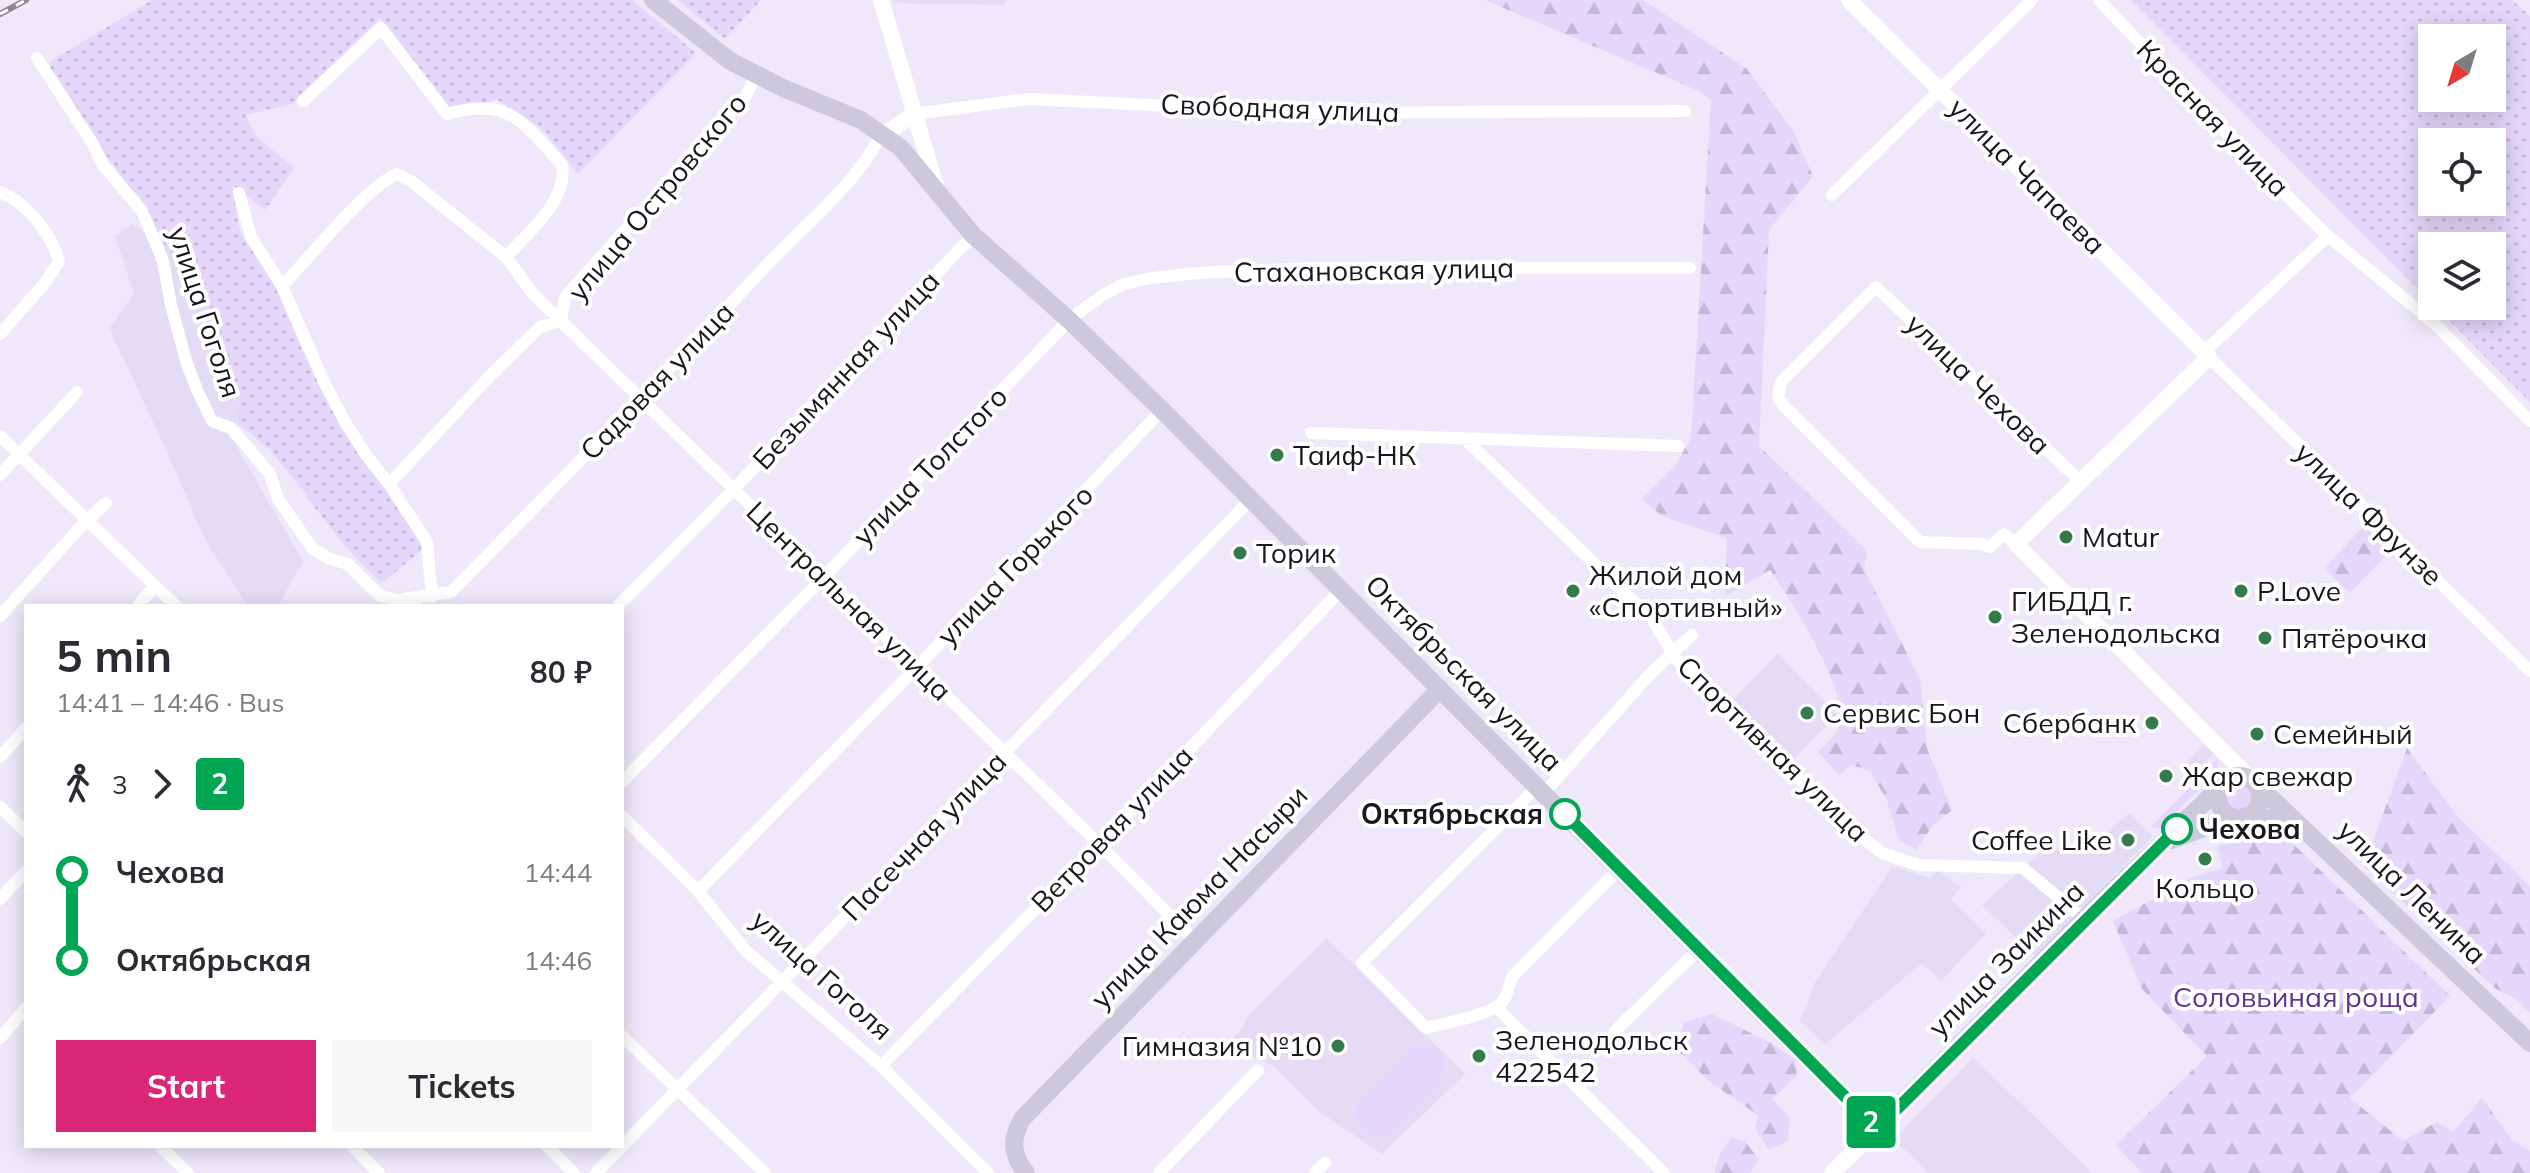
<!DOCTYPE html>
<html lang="en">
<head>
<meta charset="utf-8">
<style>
	:root { --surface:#fff; --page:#f7f7f7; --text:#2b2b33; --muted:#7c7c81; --accent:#db2777 }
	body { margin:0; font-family:Mulish,sans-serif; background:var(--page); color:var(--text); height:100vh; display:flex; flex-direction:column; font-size:30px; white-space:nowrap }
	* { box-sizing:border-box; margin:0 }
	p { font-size:26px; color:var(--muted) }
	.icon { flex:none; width:44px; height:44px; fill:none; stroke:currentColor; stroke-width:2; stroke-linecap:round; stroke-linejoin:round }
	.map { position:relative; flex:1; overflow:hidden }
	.panel { position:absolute; left:24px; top:604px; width:600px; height:544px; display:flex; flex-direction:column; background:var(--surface); border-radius:0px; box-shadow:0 4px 20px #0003 }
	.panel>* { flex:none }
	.badge { padding:0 16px; border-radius:6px; font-size:28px; line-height:52px }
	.needle { width:52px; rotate:218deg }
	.tools { position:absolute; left:2418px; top:24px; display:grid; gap:16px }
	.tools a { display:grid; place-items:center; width:88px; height:88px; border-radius:0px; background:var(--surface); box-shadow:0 4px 20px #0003; font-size:40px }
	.map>.badge { position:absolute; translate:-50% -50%; box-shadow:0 0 0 4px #fff }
	.legs { display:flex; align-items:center; gap:12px; height:88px; padding:0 32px; font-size:26px }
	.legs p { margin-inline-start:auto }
	.overview { display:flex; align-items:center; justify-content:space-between; height:136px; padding:0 32px }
	h1 { font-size:44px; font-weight:700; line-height:60px }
	.cta { display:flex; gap:16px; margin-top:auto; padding:16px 32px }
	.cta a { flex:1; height:92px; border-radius:0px; background:var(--accent); color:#fff; font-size:32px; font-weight:700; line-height:92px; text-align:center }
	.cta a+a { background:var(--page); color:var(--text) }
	ul { padding:0 32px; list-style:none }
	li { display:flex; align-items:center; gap:28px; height:88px; font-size:30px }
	li i { display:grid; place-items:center; width:12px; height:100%; margin:0 10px; background:currentColor }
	li i::after { content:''; width:20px; height:20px; margin:-10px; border:6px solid; border-radius:50%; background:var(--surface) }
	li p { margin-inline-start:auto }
	li:first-child i { background:linear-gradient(#0000 50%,currentColor 0) }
	li:last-child i { background:linear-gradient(currentColor 50%,#0000 0) }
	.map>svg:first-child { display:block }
	.built { fill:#e4dcf4 }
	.green { fill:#e4d7fb }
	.forest { fill:url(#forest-firs) }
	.garden { fill:url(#garden-dots); fill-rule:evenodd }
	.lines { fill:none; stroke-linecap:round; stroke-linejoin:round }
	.minor { stroke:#fff; stroke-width:12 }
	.tertiary { stroke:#fff; stroke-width:16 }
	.secondary { stroke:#cec8dc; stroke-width:18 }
	.rail-casing { stroke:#8a8692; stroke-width:6 }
	.rail { stroke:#fff; stroke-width:3; stroke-dasharray:9; stroke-linecap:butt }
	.line-1-casing { stroke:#fff; stroke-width:18 }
	.line-1 { stroke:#00a651; stroke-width:12 }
	.poi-dot { fill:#337c49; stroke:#fff; stroke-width:3 }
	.stop-1-dot { fill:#fff; stroke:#00a651; stroke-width:4 }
	.labels { text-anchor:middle; stroke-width:8; stroke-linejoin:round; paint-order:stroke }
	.street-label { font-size:28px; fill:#19171d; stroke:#fff }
	.poi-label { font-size:28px; fill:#19171d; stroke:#fff; text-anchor:start }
	.stop-label { font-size:28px; font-weight:bold; fill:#19171d; stroke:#fff; text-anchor:end }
	.park-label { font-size:28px; fill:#5c368b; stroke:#fff }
</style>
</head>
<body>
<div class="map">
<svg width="2530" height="1173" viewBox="0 0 2530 1173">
	<defs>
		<pattern id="forest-firs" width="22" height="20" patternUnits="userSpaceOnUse" patternTransform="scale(2)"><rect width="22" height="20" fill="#e4d7fb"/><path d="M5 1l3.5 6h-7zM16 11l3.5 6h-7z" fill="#c3b8d7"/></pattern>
		<pattern id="garden-dots" width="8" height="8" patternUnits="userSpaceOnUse" patternTransform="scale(2)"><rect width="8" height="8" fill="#e4d7fb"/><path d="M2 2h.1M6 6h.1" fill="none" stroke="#c3b8d7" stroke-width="1.8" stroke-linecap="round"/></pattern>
	</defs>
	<rect width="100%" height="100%" fill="#eee8fa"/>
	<path class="built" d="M892 0H1006L1004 5 893 3Z
		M132 224 181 258 236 394 239 451 303 561 278 606H248L205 540 168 454 109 328 134 294 115 236Z
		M1778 653 1837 715 1792 761 1731 702Z
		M2203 744 2214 753 2183 786 2184 766Z
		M2130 813 2153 836 2035 956 1982 905 2042 851 2091 844Z
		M1892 867 1930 878 1938 870 1961 887 1951 899 1986 933 1941 981 1922 963 1824 1045 1800 1021 1816 980Z
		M1327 938 1465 1074 1382 1154 1317 1110 1273 1066 1245 1053 1232 1040 1240 1031 1247 1017Z
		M1973 1058 1998 1081 2092 1173H1928L1894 1139Z"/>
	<path class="green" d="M2218 758 2217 771 2160 829 2151 827Z
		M2225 797a14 14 0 1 1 28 0a14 14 0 1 1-28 0Z
		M1420 1044C1438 1047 1447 1058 1443 1077L1387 1134C1368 1142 1350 1123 1357 1104L1413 1047Z"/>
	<path class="forest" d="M1485 0H1643L1747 69 1794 132 1813 176 1769 230 1759 446 1867 550 1864 569 1920 679 1927 748 1952 810 1933 825 1916 850 1898 839 1887 800 1870 771 1852 765 1839 775 1818 752C1824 746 1835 737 1838 728 1851 690 1791 601 1770 570L1725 596 1727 538 1662 516 1642 499 1676 465 1691 438 1711 100 1699 91Z
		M2364 526 2390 551 2350 593 2324 568Z
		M2407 748 2458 817 2530 886V1013L2515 998 2496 989 2364 866Z
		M2260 836 2286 837 2450 996 2350 1098 2403 1141 2437 1122 2453 1132 2482 1098 2513 1141 2530 1151V1173H2142L2116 1145 2207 1056 2142 989 2113 921 2191 878 2223 868 2217 846Z
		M1712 1014 1769 1042 1795 1059 1797 1076 1772 1099 1789 1117 1788 1141 1769 1149 1755 1129 1758 1115 1710 1082 1676 1049 1684 1022Z
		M1731 1137 1745 1141 1759 1160 1750 1173H1715C1715 1160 1724 1148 1731 1137Z"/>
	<path class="garden" d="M152 0H632L696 53 578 174 542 129 496 99 453 115 380 18 293 104 245 115 257 137 294 168 265 210 232 185 240 232 274 284 303 352 354 444 414 530 422 550 382 583C338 545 312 500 275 456 265 444 250 434 238 424L236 394 181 258 166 248 139 196 129 187 49 76 51 61Z
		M678 0H761L725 39Z
		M2131 0H2512L2530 16V402L2435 306H2492V246H2432V303ZM2492 38V98H2432V38ZM2492 142V202H2432V142Z"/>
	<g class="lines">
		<path class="minor" d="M2099 0 2270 179 2328 236 2435 324 2530 421
			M37 58 93 144 103 165 142 211 163 261 171 305 186 361 197 390 212 421 231 428 270 474 278 499 313 549 330 559 348 564 380 596 399 600 410 598 417 606
			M303 101 381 28 447 114C510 96 524 123 562 165 568 201 528 233 506 257
			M913 114 1029 99 1314 113 1685 111
			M0 192C27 203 51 233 59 261L45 283 0 334
			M239 193 251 237 282 286 324 382 345 422 366 455 389 484 427 542 432 597
			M1832 195 2032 0
			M282 286C308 259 366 187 397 174L411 181 506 257 534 295 1099 844 1196 942
			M2204 352 2328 236
			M2209 357 2530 671
			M1311 433 1678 446
			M0 436 176 606
			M1464 438 1652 619 1677 660 1847 825 1882 853 1918 865 2023 868 2084 919
			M0 475 77 392
			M389 484 489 377 540 327 561 321 565 297 745 97 756 76
			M2016 544 2004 534 1990 547 1981 544 1920 542 1783 405 1778 397 1781 382 1876 287 2080 481
			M410 598 451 592C558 484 663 376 767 265 806 223 856 185 882 133
			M137 606 155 586
			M618 606 734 489 973 235
			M0 616 87 520 106 503
			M0 757 26 728
			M622 782 824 577 1069 320 1103 295 1124 284 1152 278 1197 273 1316 268H1690
			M1537 787 1362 963 1426 1028C1444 1023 1494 1015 1504 1000 1508 993 1509 983 1513 976L1619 869
			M1544 793 1650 674 1692 635
			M0 807 26 832
			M622 816 698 891 746 951 881 1066 988 1173
			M698 891 917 667 1162 410
			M0 899 26 871
			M1496 1007 1664 1173
			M1615 1031 1699 949
			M622 1036 765 1173
			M0 1038 26 1008
			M881 1066 1099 844 1341 590
			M160 1146 188 1173
			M352 1146 379 1173
			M547 1146 574 1173
			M596 1173 1251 499
			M1159 1173 1258 1070
			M1315 1173 1325 1163"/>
		<path class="tertiary" d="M881 0 936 186
			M1849 0 2209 357 2016 544 2250 778
			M882 133 893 129 913 114
			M1832 1173 1877 1129"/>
		<path class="secondary" d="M653 0 730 61 783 88 861 120 901 148 973 235 1069 320 1162 410 1877 1129 2084 919 2221 786
			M2218 797a21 21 0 1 1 42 0a21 21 0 1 1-42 0Z
			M2255 783 2530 1043
			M2246 816 2283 820 2297 827
			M2171 840 2234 817
			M1026 1173C1011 1154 1011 1139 1022 1119L1440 689"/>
		<g class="rail-casing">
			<path id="rail" d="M0 14 26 0"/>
		</g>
		<use href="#rail" class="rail"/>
	</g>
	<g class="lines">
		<g class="line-1-casing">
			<path id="line-1" d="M1565 814 1877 1129 2177 829"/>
		</g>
		<use href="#line-1" class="line-1"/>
	</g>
	<g class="poi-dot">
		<circle cx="1277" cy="455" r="8"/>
		<circle cx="2066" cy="537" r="8"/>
		<circle cx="1240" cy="553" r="8"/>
		<circle cx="1573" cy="591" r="8"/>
		<circle cx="2241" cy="591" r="8"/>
		<circle cx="1995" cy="617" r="8"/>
		<circle cx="2265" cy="638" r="8"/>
		<circle cx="1807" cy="713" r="8"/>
		<circle cx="2152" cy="723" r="8"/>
		<circle cx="2257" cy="734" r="8"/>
		<circle cx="2166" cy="776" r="8"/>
		<circle cx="2128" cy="840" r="8"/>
		<circle cx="2205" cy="859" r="8"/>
		<circle cx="1338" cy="1046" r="8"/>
		<circle cx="1479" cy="1056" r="8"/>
	</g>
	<g class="stop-1-dot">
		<circle cx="1565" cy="814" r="14"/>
		<circle cx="2177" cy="829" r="14"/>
	</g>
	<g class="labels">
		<g class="street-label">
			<text transform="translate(1280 108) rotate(2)" y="10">Свободная улица</text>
			<text transform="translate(2213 118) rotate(46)" y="10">Красная улица</text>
			<text transform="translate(2027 176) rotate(45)" y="10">улица Чапаева</text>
			<text transform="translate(657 197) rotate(-50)" y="10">улица Островского</text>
			<text transform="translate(1374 270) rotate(-1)" y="10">Стахановская улица</text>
			<text transform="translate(205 312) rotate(72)" y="10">улица Гоголя</text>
			<text transform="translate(846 370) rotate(-47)" y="10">Безымянная улица</text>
			<text transform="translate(657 381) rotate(-46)" y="10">Садовая улица</text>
			<text transform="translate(1978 384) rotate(44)" y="10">улица Чехова</text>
			<text transform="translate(930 466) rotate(-46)" y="10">улица Толстого</text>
			<text transform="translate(2369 514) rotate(44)" y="10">улица Фрунзе</text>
			<text transform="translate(1015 565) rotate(-46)" y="10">улица Горького</text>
			<text transform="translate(849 601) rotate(44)" y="10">Центральная улица</text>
			<text transform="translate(1464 673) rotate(45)" y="10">Октябрьская улица</text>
			<text transform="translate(1773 749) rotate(44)" y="10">Спортивная улица</text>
			<text transform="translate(1112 829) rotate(-46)" y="10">Ветровая улица</text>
			<text transform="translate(924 836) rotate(-46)" y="10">Пасечная улица</text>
			<text transform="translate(2412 892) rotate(44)" y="10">улица Ленина</text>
			<text transform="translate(1199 897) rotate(-46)" y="10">улица Каюма Насыри</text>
			<text transform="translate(2006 959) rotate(-45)" y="10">улица Заикина</text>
			<text transform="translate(822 975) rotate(42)" y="10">улица Гоголя</text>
		</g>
		<g class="poi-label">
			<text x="1293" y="465">Таиф-НК</text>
			<text x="2082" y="547">Matur</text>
			<text x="1256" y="563">Торик</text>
			<text x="1589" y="585">Жилой дом<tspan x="1589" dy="32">«Спортивный»</tspan></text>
			<text x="2257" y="601">P.Love</text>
			<text x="2011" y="611">ГИБДД г.<tspan x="2011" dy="32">Зеленодольска</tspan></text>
			<text x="2281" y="648">Пятёрочка</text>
			<text x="1823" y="723">Сервис Бон</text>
			<text x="2136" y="733" text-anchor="end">Сбербанк</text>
			<text x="2273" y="744">Семейный</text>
			<text x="2182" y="786">Жар свежар</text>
			<text x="2112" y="850" text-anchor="end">Coffee Like</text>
			<text x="2205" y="898" text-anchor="middle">Кольцо</text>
			<text x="1495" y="1050">Зеленодольск<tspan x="1495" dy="32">422542</tspan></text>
			<text x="1322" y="1056" text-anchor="end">Гимназия №10</text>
		</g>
		<g class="stop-label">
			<text x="1543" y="824">Октябрьская</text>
			<text x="2199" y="839" text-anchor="start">Чехова</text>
		</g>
		<g class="park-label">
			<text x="2296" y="1007">Соловьиная роща</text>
		</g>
	</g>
</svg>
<div class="tools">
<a><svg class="needle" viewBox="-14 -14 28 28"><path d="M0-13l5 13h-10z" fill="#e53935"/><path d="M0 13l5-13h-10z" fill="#7c7c81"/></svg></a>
<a><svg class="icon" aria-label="locate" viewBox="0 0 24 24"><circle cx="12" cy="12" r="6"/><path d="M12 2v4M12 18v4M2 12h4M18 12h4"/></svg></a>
<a><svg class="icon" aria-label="layers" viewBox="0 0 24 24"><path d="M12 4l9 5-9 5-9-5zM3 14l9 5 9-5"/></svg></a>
</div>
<b class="badge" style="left:1871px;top:1122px;background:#00a651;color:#fff">2</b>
<section class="panel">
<div class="overview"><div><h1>5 min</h1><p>14:41 – 14:46 · Bus</p></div><b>80 ₽</b></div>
<div class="legs"><svg class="icon" aria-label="walk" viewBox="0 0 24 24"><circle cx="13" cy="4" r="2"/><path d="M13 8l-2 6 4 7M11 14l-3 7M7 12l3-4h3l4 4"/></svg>3<svg class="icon" aria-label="forward" viewBox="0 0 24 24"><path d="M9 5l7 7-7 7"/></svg><b class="badge" style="background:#00a651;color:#fff">2</b></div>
<ul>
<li><i style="color:#00a651"></i><b>Чехова</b><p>14:44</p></li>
<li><i style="color:#00a651"></i><b>Октябрьская</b><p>14:46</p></li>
</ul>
<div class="cta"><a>Start</a><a>Tickets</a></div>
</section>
</div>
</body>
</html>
